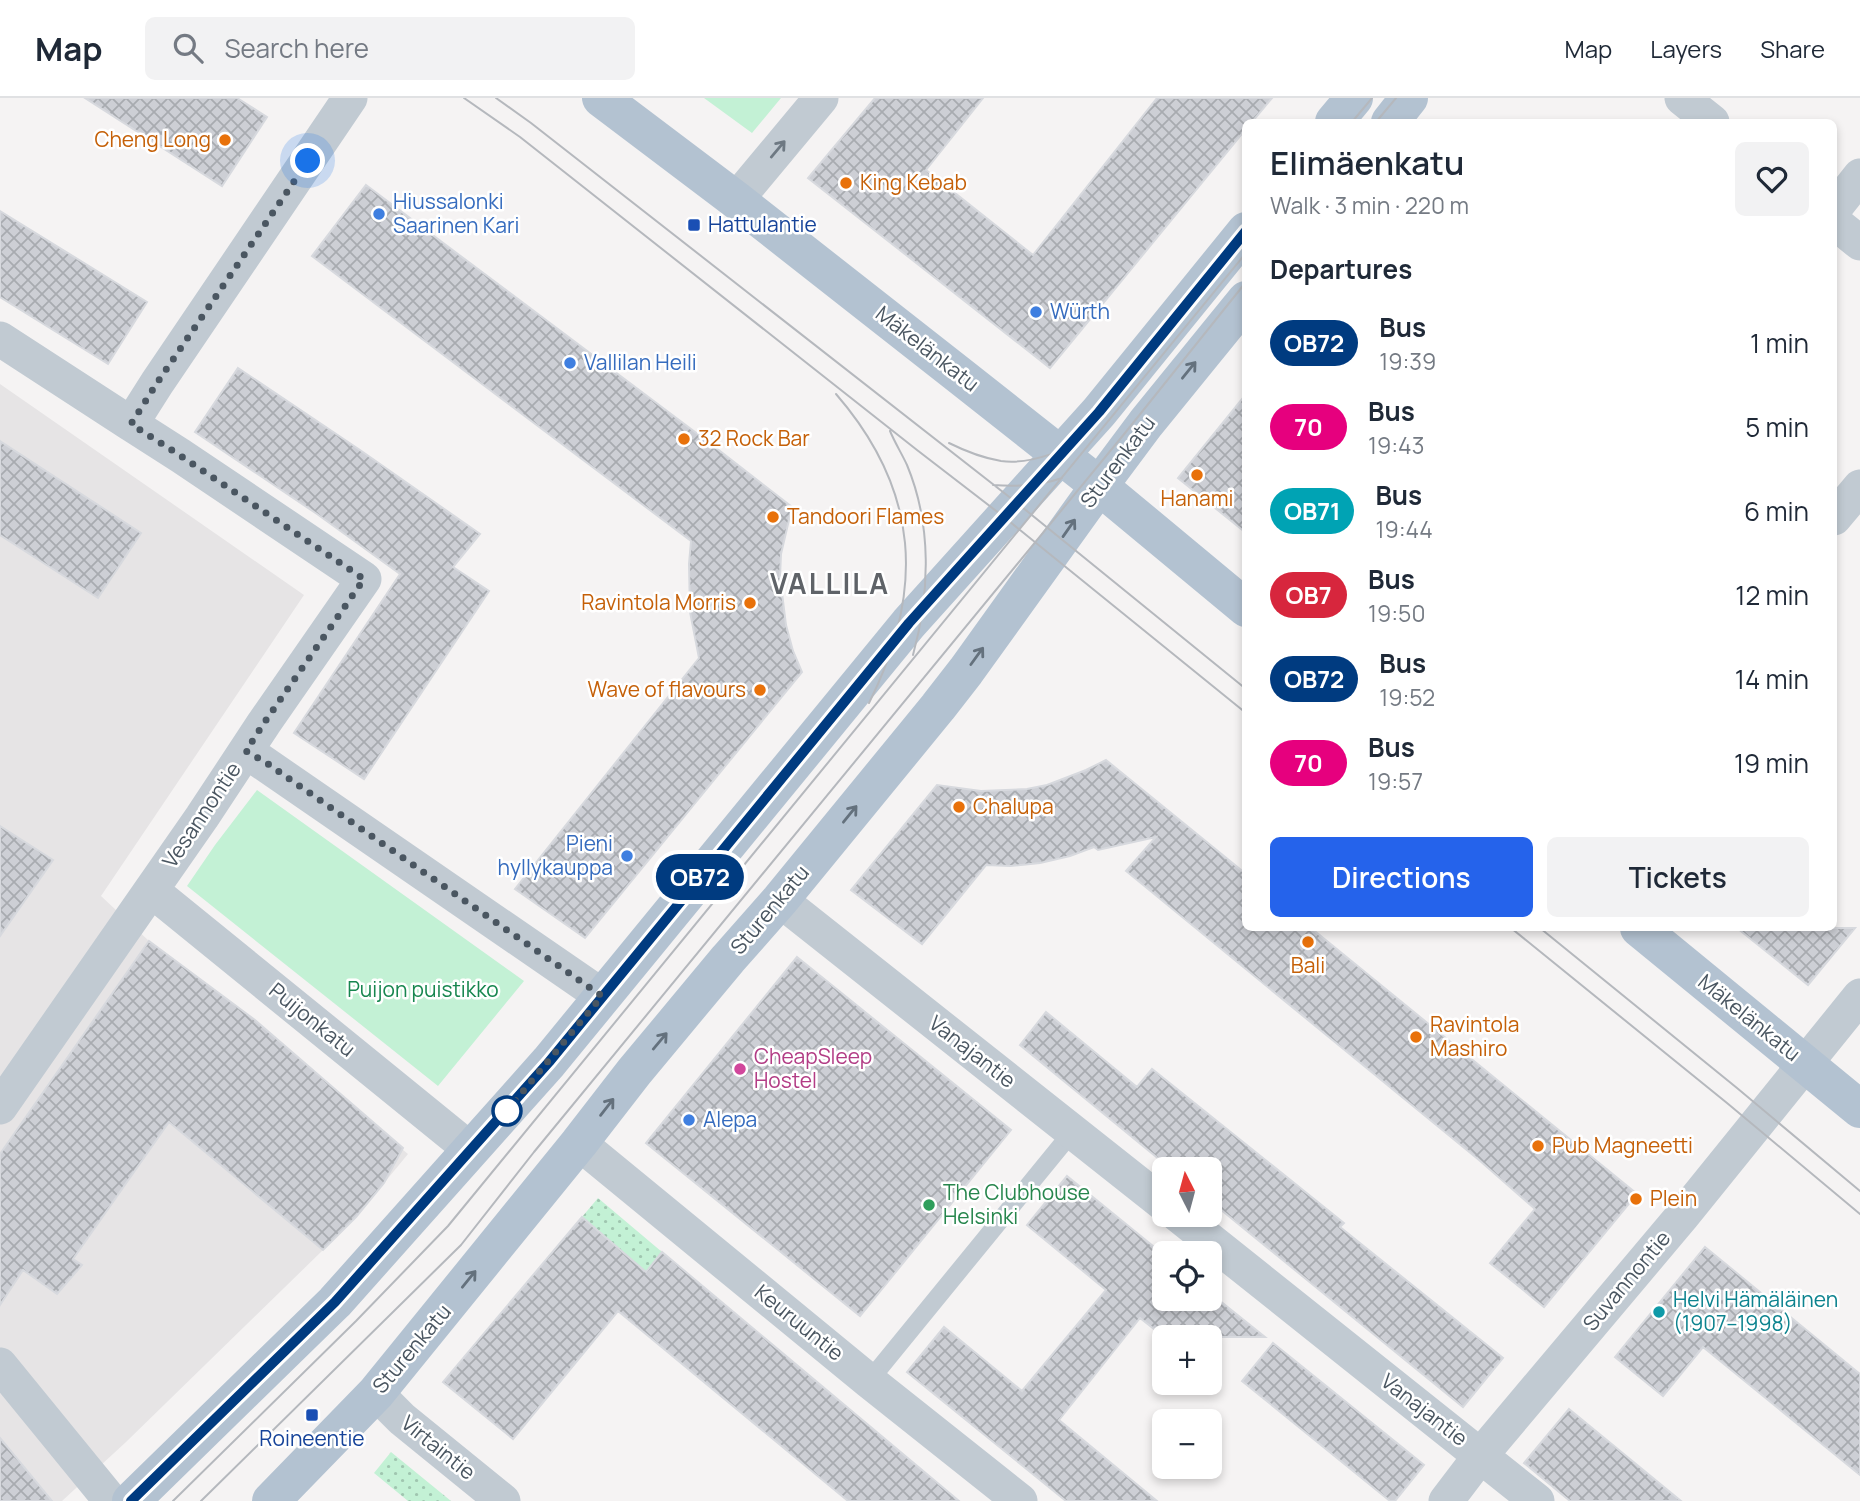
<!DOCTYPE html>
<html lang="en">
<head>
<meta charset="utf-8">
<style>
	:root { --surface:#fff; --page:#f2f2f3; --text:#1f2937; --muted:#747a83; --line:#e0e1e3; --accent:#2563eb }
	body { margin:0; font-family:Manrope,sans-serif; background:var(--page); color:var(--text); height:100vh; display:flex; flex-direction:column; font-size:26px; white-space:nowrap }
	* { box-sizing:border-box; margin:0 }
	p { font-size:23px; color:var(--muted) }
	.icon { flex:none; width:38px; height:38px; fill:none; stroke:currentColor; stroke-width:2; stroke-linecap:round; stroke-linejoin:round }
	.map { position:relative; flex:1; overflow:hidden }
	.sheet { position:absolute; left:1242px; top:21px; width:595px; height:812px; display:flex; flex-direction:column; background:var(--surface); border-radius:10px; box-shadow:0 4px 10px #0003 }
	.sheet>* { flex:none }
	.badge { padding:0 14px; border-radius:23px; font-size:24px; line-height:46px }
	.needle { width:46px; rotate:354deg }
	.controls { position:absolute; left:1152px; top:1059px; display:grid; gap:14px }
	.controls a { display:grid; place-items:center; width:70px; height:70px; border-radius:10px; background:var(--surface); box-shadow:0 4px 10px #0003; font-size:35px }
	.you { position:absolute; width:35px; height:35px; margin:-18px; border:5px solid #fff; border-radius:50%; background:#1a73e8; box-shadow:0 0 0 10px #1a73e833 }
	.map>.badge { position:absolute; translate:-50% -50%; box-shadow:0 0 0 4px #fff }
	h2 { padding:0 28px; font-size:26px; line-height:63px }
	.round { display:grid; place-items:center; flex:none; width:74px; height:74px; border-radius:10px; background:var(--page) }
	.summary { display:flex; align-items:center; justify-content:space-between; height:119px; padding:0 28px }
	h1 { font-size:33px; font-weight:600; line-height:52px }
	.cta { display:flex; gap:14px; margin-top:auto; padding:14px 28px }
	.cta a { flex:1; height:80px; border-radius:10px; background:var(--accent); color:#fff; font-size:28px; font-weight:600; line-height:80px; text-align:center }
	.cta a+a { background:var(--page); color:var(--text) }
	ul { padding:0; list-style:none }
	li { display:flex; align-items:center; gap:21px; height:84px; padding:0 28px }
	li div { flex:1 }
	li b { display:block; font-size:26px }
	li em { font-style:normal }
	li .badge { min-width:77px; font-weight:700; text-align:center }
	header { display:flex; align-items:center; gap:42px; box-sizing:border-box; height:98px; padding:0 35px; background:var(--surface); border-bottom:2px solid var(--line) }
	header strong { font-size:33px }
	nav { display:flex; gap:38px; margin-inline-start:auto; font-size:24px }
	.search { width:490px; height:63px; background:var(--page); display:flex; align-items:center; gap:18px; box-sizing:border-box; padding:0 24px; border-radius:10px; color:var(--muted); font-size:26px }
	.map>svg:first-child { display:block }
	.education { fill:#e6e4e5 }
	.grass { fill:url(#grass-dots) }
	.park { fill:#c3f1d5 }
	.building { fill:url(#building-cross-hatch); stroke:#d7d9de; stroke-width:2 }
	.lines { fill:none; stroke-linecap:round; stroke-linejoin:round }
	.service { stroke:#c1cad2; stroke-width:18 }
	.minor { stroke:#c1cad2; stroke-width:35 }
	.primary { stroke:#b3c2d1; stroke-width:38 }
	.tram { stroke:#b5b8bd; stroke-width:2 }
	.oneway { stroke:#6e7983 }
	.oneway2 { stroke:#64717d }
	.line-casing { stroke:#fff; stroke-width:16 }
	.line { stroke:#003b80; stroke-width:10 }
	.walk { stroke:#4a5661; stroke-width:7; stroke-dasharray:0 12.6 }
	.food-dot { fill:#e8710a; stroke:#fff; stroke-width:2.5 }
	.shop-dot { fill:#3f7fe0; stroke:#fff; stroke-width:2.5 }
	.transit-dot { fill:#1a4fb4; stroke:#fff; stroke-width:2.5 }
	.hotel-dot { fill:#d1479c; stroke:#fff; stroke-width:2.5 }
	.stop-dot { fill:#fff; stroke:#003b80; stroke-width:3.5 }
	.leisure-dot { fill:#2e9e5b; stroke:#fff; stroke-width:2.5 }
	.culture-dot { fill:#0f9aa8; stroke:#fff; stroke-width:2.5 }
	.labels { text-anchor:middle; stroke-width:5; stroke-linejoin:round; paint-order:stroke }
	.food-label { font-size:21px; fill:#c56008; stroke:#fff; text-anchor:start }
	.shop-label { font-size:21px; fill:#366cbe; stroke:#fff; text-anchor:start }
	.transit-label { font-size:21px; fill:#164399; stroke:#fff; text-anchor:start }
	.street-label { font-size:21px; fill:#4a5661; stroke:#fff }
	.park-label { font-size:21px; fill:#17864f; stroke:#fff }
	.hotel-label { font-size:21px; fill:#b23c85; stroke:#fff; text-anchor:start }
	.leisure-label { font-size:21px; fill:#27864d; stroke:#fff; text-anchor:start }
	.culture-label { font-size:21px; fill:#0d838f; stroke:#fff; text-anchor:start }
	.district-label { font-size:28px; font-weight:bold; letter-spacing:2px; fill:#5f6368; stroke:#fff }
</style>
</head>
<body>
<header>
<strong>Map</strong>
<div class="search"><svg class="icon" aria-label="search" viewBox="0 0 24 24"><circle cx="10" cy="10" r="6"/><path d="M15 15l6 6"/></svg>Search here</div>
<nav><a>Map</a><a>Layers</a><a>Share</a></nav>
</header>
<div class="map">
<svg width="1860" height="1403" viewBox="0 0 1860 1403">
	<defs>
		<pattern id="grass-dots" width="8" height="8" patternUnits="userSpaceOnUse" patternTransform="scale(1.75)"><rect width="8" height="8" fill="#c3f1d5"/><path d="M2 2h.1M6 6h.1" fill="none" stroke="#a0c6b0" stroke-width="1.8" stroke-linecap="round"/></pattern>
		<pattern id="building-cross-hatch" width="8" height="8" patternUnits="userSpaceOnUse" patternTransform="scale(1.75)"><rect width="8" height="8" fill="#cdcfd5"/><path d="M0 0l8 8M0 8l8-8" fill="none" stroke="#a8abb0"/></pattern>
	</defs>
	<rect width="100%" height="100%" fill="#f5f3f3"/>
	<path class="education" d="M0 286 304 497 101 798 149 843 408 1056 356 1119 323 1152 126 1344 62 1403H0Z"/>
	<path class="grass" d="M598 1100 662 1154 646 1174 582 1119Z
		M391 1354 451 1403H408L374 1375Z"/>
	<path class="park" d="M704 0H781L752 35Z
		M257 692 524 883 438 988 187 788 215 747Z"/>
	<path class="building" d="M85 0H237L267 19 222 88Z
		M875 0H983L926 72 1033 157 1157 0H1272L1252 24H1246V31L1050 270 808 80Z
		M366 87 711 346 792 409 781 456 780 479 786 527 793 553 802 574 585 840 515 791 699 560 690 514 689 466 691 443 312 158Z
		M0 113 147 204 108 266 0 199Z
		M238 270 360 352 480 436 453 469 489 493 364 681 294 635 400 476 317 416 195 334Z
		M1246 296V435L1178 380Z
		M0 343 141 435 98 500 0 437Z
		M1106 662 1246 776V830H1311L1637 1096 1544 1209 1490 1165 1535 1111 1479 1062 1126 773 1156 739 1098 752 1094 749 1070 758 1040 765 1010 768 986 767 922 846 851 792 937 687 981 693 1027 691 1047 687 1086 672Z
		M0 728 53 762 0 838Z
		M1737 830H1855L1808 887Z
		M149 843 255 922 403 1050 384 1085 356 1119 323 1152 169 1024 73 1161 82 1167 57 1196 23 1172 0 1207V1056Z
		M797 859 1011 1032 860 1218 646 1045Z
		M1046 914 1137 989 1152 971 1344 1125 1340 1129 1503 1260 1463 1309 1209 1102V1071H1171L1020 947Z
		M1067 1078 1164 1157V1200H1209V1194L1265 1239H1164L1140 1220 1059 1322 1157 1403H1066L907 1274 944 1229 1022 1293 1106 1192 1027 1127Z
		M582 1119 646 1174 662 1154 959 1403H848L618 1213 513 1341 443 1284Z
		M1705 1149 1860 1276V1377L1703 1249 1663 1298 1615 1259Z
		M1273 1245 1424 1367 1395 1403H1390L1242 1283Z
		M1569 1311 1681 1403H1570L1524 1365Z
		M0 1340 52 1403H0Z"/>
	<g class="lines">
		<path class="service" d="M869 1283 1073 1033"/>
		<path class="minor" d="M1682 0 1712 24
			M736 102 821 0
			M1834 111 1860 78
			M1834 124 1860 145
			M0 241 131 326 157 285 350 0
			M1834 420 1860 389
			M246 653 602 898
			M151 792 471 1052
			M780 802 1164 1106
			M0 1009 202 719 264 625 364 481 181 358 131 326
			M579 1045 869 1283 1020 1403
			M1177 1116 1537 1403
			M0 1267 111 1403
			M376 1295 402 1321 503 1403
			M1446 1403 1481 1357 1683 1117 1860 898"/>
		<path class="primary" d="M601 0 736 102 959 277 1087 378 1246 510
			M1334 24 1354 0
			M1390 24 1409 0
			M1639 830 1860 1011
			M131 1403 335 1204 549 964 909 525 1099 314 1246 133
			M271 1403 376 1295 579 1045 634 974 728 861 780 802 938 609 966 573 1099 388 1146 325 1246 202"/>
		<path class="tram" d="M464 0 520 39 917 352 1004 419 1246 615
			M496 0 531 25 1017 405 1246 591
			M1352 24 1372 0
			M1376 24 1396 0
			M836 296C920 393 925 493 869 605
			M890 333C895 345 902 356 907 367 932 427 930 495 913 557
			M949 345C965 353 983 360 1001 363 1030 367 1071 352 1092 333
			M993 387C1017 389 1040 388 1062 380
			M1511 830 1727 1005 1860 1116
			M1540 830 1737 990 1860 1093
			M173 1403 356 1223 448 1128 1246 155
			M201 1403 461 1147 534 1054 1125 335 1246 184"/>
	</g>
	<defs><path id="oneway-shaft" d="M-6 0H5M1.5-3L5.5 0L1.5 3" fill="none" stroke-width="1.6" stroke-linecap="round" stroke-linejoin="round" transform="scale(1.75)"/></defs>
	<use class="oneway" href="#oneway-shaft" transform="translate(778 51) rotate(-50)"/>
	<g class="oneway2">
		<use href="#oneway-shaft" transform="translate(1189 272) rotate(-51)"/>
		<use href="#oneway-shaft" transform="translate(1069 430) rotate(-55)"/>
		<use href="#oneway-shaft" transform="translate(977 558) rotate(-54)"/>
		<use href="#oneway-shaft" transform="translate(850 716) rotate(-51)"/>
		<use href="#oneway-shaft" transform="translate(660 943) rotate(-50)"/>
		<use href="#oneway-shaft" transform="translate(607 1009) rotate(-52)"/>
		<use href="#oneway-shaft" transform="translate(469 1181) rotate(-51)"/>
	</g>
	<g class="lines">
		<g class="line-casing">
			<path id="line" d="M131 1403 335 1204 549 964 909 525 1099 314 1246 133"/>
		</g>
		<use href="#line" class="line"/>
		<path class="walk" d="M308 63 157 285 131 326 181 358 364 481 264 625 246 653 268 666 602 898 505 1015 507 1013"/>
	</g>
	<g class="food-dot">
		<circle cx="225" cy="42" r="7"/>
		<circle cx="846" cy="85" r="7"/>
		<circle cx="684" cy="341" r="7"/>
		<circle cx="1197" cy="377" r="7"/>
		<circle cx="773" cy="419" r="7"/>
		<circle cx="750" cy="505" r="7"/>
		<circle cx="760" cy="592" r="7"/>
		<circle cx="959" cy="709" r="7"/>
		<circle cx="1308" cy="844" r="7"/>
		<circle cx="1416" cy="939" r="7"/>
		<circle cx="1538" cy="1048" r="7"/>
		<circle cx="1636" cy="1101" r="7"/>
	</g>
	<g class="shop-dot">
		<circle cx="379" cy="116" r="7"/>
		<circle cx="1036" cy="214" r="7"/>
		<circle cx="570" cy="265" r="7"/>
		<circle cx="627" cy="758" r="7"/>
		<circle cx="689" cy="1022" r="7"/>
	</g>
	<g class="transit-dot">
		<rect x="687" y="120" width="14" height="14" rx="3.5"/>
		<rect x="305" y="1310" width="14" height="14" rx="3.5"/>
	</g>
	<circle class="hotel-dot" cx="740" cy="971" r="7"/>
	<circle class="stop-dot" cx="507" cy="1013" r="14"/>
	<circle class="leisure-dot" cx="929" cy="1107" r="7"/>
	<circle class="culture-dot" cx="1659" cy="1214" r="7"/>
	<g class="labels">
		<g class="food-label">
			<text x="211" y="49" text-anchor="end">Cheng Long</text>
			<text x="860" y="92">King Kebab</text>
			<text x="698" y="348">32 Rock Bar</text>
			<text x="1197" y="408" text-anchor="middle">Hanami</text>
			<text x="787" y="426">Tandoori Flames</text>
			<text x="736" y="512" text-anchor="end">Ravintola Morris</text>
			<text x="746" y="599" text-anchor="end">Wave of flavours</text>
			<text x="973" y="716">Chalupa</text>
			<text x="1308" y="875" text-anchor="middle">Bali</text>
			<text x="1430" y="934">Ravintola<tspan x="1430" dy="24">Mashiro</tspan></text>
			<text x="1552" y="1055">Pub Magneetti</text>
			<text x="1650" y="1108">Plein</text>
		</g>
		<g class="shop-label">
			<text x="393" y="111">Hiussalonki<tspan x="393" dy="24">Saarinen Kari</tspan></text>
			<text x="1050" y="221">Würth</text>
			<text x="584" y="272">Vallilan Heili</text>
			<text x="613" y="753" text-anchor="end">Pieni<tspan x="613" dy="24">hyllykauppa</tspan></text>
			<text x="703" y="1029">Alepa</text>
		</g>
		<g class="transit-label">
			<text x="708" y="134">Hattulantie</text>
			<text x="312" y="1348" text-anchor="middle">Roineentie</text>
		</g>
		<g class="street-label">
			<text transform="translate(927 251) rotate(38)" y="7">Mäkelänkatu</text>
			<text transform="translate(1118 364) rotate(-53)" y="7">Sturenkatu</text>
			<text transform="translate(202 717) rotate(-56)" y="7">Vesannontie</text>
			<text transform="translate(770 812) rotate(-50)" y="7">Sturenkatu</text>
			<text transform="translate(1749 920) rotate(39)" y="7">Mäkelänkatu</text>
			<text transform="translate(312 922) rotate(39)" y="7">Puijonkatu</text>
			<text transform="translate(972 954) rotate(38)" y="7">Vanajantie</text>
			<text transform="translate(1627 1183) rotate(-50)" y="7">Suvannontie</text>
			<text transform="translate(799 1225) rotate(39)" y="7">Keuruuntie</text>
			<text transform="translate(412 1251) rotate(-50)" y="7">Sturenkatu</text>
			<text transform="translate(1424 1312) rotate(38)" y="7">Vanajantie</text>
			<text transform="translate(438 1350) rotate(39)" y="7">Virtaintie</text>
		</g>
		<g class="park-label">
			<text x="423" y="899">Puijon puistikko</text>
		</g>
		<g class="hotel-label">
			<text x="754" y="966">CheapSleep<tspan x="754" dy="24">Hostel</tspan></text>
		</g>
		<g class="leisure-label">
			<text x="943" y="1102">The Clubhouse<tspan x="943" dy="24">Helsinki</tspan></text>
		</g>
		<g class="culture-label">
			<text x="1673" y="1209">Helvi Hämäläinen<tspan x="1673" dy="24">(1907–1998)</tspan></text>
		</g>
		<g class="district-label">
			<text x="830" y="496">VALLILA</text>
		</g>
	</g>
</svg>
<div class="controls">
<a><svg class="needle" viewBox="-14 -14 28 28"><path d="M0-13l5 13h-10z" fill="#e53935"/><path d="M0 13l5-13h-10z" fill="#747a83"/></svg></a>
<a><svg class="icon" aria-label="locate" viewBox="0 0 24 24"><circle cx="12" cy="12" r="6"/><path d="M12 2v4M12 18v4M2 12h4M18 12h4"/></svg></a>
<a>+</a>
<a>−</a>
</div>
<div class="you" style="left:308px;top:63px"></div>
<b class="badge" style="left:700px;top:779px;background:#003b80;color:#fff">OB72</b>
<section class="sheet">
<div class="summary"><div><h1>Elimäenkatu</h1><p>Walk · 3 min · 220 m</p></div><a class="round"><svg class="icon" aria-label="heart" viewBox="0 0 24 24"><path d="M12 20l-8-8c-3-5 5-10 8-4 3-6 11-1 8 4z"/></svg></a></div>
<h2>Departures</h2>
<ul>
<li><span class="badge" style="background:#003b80;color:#fff">OB72</span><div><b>Bus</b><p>19:39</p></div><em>1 min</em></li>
<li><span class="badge" style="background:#e6007e;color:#fff">70</span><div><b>Bus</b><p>19:43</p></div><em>5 min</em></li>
<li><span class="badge" style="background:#00a3b4;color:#fff">OB71</span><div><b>Bus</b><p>19:44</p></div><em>6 min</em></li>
<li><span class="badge" style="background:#d7263d;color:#fff">OB7</span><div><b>Bus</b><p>19:50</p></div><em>12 min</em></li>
<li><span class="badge" style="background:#003b80;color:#fff">OB72</span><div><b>Bus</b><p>19:52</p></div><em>14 min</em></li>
<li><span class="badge" style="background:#e6007e;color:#fff">70</span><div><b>Bus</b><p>19:57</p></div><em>19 min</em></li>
</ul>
<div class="cta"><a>Directions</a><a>Tickets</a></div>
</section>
</div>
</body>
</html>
